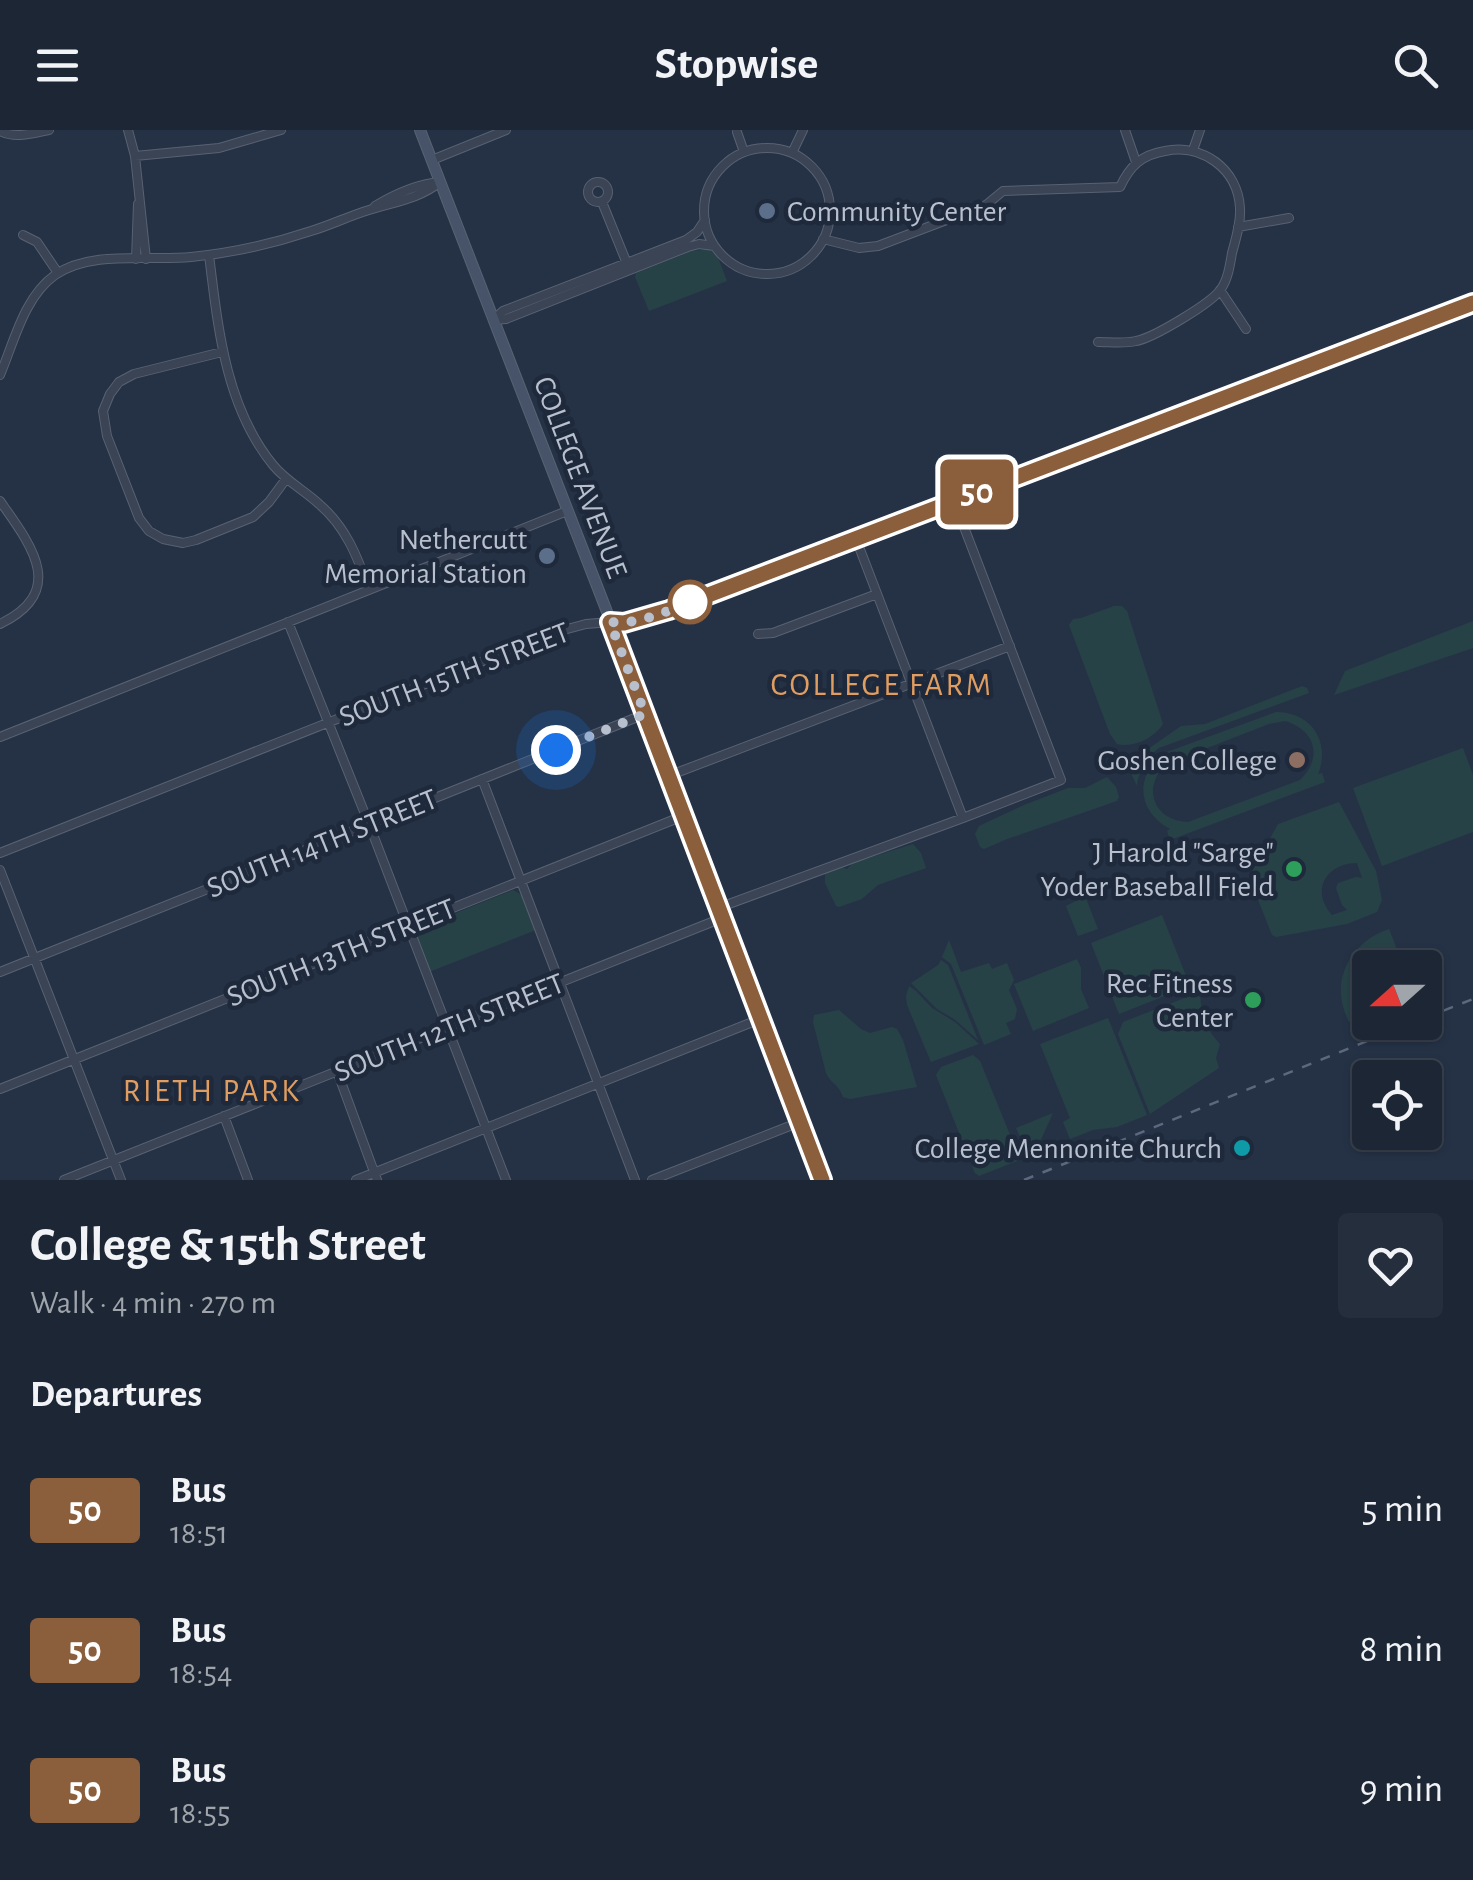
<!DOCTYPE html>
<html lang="en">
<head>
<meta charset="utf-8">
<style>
	:root { --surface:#1c2634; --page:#252e3c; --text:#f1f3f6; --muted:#a0a5ac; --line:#3a434f }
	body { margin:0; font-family:"Alegreya Sans",sans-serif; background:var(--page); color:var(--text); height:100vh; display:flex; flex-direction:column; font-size:38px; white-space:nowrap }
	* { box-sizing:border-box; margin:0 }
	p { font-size:32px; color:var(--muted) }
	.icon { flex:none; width:55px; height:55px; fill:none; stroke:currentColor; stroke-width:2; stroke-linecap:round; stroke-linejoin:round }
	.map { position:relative; height:1050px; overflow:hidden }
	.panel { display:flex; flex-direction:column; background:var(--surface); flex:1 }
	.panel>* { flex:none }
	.badge { padding:0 20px; border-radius:8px; font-size:35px; line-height:65px }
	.needle { width:65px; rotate:249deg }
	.tools { position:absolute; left:1352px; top:820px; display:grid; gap:20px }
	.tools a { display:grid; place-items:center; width:90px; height:90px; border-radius:10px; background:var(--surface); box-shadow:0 2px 8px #0004,0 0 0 2px var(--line); font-size:50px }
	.you { position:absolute; width:50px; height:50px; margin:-25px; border:8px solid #fff; border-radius:50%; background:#1a73e8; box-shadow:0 0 0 15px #1a73e833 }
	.map>.badge { position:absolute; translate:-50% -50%; box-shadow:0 0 0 5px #fff }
	h2 { padding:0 30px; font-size:38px; line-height:90px }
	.round { display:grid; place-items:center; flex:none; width:105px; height:105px; border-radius:10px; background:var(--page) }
	.overview { display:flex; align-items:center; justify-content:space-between; height:170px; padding:0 30px }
	h1 { font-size:48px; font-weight:700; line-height:75px }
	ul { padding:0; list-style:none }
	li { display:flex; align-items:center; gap:30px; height:140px; padding:0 30px }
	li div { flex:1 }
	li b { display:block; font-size:38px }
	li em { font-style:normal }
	li .badge { min-width:110px; font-weight:700; text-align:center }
	header { display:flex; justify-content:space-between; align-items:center; height:130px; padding:0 30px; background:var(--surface); font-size:45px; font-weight:700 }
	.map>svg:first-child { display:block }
	.green { fill:#274247; fill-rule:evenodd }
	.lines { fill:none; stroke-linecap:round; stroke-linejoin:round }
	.minor-casing { stroke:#586272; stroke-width:10 }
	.tertiary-casing { stroke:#586272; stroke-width:11 }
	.secondary-casing { stroke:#586272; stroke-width:12 }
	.minor { stroke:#3a4455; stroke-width:8 }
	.tertiary { stroke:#3a4455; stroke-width:9 }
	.secondary { stroke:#475369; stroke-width:10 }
	.rail { stroke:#5c687d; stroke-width:2.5; stroke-dasharray:10 10; stroke-linecap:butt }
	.line-casing { stroke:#fff; stroke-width:22 }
	.line { stroke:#8b5e3c; stroke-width:15 }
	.walk { stroke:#b8c0ce; stroke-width:10; stroke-dasharray:0 18 }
	.service-dot { fill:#5c6f8a; stroke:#1e293b; stroke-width:4 }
	.stop-dot { fill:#fff; stroke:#8b5e3c; stroke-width:5 }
	.education-dot { fill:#8d6e63; stroke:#1e293b; stroke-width:4 }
	.leisure-dot { fill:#2e9e5b; stroke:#1e293b; stroke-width:4 }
	.culture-dot { fill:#0f9aa8; stroke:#1e293b; stroke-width:4 }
	.labels { text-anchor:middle; stroke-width:9; stroke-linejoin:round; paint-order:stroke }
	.poi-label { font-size:30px; fill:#b8c0ce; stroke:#1e293b; text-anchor:end }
	.street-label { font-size:30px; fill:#b8c0ce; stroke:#1e293b }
	.neighbourhood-label { font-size:32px; letter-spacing:2.5px; fill:#e09d61; stroke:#1e293b }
</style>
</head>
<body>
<header><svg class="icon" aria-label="menu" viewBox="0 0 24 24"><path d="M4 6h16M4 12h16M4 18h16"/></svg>Stopwise<svg class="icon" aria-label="search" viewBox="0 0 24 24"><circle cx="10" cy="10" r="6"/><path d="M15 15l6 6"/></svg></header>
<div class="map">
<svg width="1473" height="1050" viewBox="0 0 1473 1050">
	<rect width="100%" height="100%" fill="#253246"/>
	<path class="green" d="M708 119 717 125 727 151 649 181 635 147 636 143 692 121Z
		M1114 476H1122L1127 481 1163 594C1154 608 1134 618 1117 614L1110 604 1069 495 1073 489 1081 488Z
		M1473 491V518L1334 565 1345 541Z
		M1302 556 1307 558 1309 563 1159 618C1146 628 1139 638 1137 656L1128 637 1131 631 1181 596 1205 594Z
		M1276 582C1311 582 1331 612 1318 644L1322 643 1325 652 1170 710 1167 701 1170 699C1136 681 1134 643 1167 622ZM1285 591C1316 600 1323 628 1300 650L1188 692C1154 691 1141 658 1166 634L1269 594Z
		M1463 618 1473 645V702L1382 736 1353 658Z
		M1107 647 1116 657 1119 667 1117 671 1007 709 984 719 980 717 975 704 979 696 1024 675 1068 658H1085Z
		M1339 672 1376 741 1382 770 1377 782 1347 794 1276 807 1272 805 1249 747 1278 694ZM1357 733 1362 748 1356 747 1338 753 1336 758 1342 775 1347 780 1332 785C1310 761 1326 733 1357 733Z
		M913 714 921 723 926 738 878 755 862 769 839 777 836 776 825 753V743L842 737 847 739 853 733Z
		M513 760 522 765 536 800 429 842 417 809 419 798Z
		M1085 766 1098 799 1078 806 1066 776Z
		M1162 785 1190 856 1119 884 1091 813Z
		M1389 799 1404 837H1396L1394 835 1370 838V884L1349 892C1329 853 1348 813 1389 799Z
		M949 810 961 842 989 833 992 839 1007 833 1014 850 1009 860 1017 879 1015 889 1006 893 1011 904 984 915 951 834 942 827Z
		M1077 829 1081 838V859L1089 878 1033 901 1014 854Z
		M941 830 948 835 978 910 954 889 937 879 911 853 938 835Z
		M909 856 916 861 932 878 955 892 979 914 931 932 907 875 906 866Z
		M1200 862C1201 884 1205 898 1220 914L1216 928 1219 938 1150 984 1118 904 1123 892Z
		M839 880 861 899 870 903 892 897 897 899 903 910 917 957 850 969 843 967C838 953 832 955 826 943L813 892 814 885Z
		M1108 888 1147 985 1117 997 1093 1000 1070 1009 1063 992 1070 988 1040 914Z
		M973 925 980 931 1019 1027 1017 1031 979 1046 975 1043 936 945 941 937Z
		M1053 983 1033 1027 1030 1028 1016 998Z"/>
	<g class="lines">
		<g class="minor-casing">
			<path id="minor" d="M128 0 135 26 146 129
				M1125 0 1136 32
				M0 1C15 9 34 3 49 0
				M737 2 744 22
				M704 81a63 63 0 1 1 126 0a63 63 0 1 1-126 0Z
				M1193 20 1200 0
				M792 23 803 0
				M135 26 219 18 281 0
				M432 30 506 0
				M588 62a10 10 0 1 1 20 0a10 10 0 1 1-20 0Z
				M602 72 628 136
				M375 76C395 64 417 54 440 52
				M1238 97 1289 88
				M23 105 37 112 58 143
				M823 109 859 118 878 116 986 75 1003 61 1120 57C1130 36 1141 25 1165 21 1202 13 1238 39 1240 78 1241 93 1236 108 1232 123 1230 135 1228 149 1221 159 1212 173 1153 208 1136 211 1124 214 1110 212 1098 212
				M209 125C218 197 225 276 273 335 286 351 304 360 319 374 346 397 357 426 369 459
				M136 129 138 74
				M1220 160 1246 199
				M493 190 503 181 686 110 697 102 705 90
				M493 190 506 189 688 117 699 114 714 116
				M222 222 134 244 119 252 110 264 103 281 107 306 139 388 149 401 163 409 183 413 196 410 253 387 269 372 286 349
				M0 245C14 212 24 167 55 145 91 120 148 131 191 127 232 123 272 114 311 101 331 95 349 86 369 80 394 72 419 69 440 52
				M0 371C31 415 68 461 0 494
				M856 409 963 688
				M288 492 369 694 506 1050
				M758 504 773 503 877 464
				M0 607 567 381
				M668 646 1010 516
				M482 649 635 1050
				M0 723 556 502 586 494 611 492
				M0 740 121 1050
				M718 778 963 688 1061 650 954 371
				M0 842 645 584
				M337 941 377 1050
				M0 959 683 686
				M224 986 248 1050
				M64 1050 722 788
				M356 1050 760 889
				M652 1050 800 992"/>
		</g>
		<g class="tertiary-casing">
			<path id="tertiary" d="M611 492 623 493 669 480 1473 173"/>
		</g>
		<g class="secondary-casing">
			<path id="secondary" d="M420 0 604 474 822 1050"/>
		</g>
		<use href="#minor" class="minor"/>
		<use href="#tertiary" class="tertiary"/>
		<use href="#secondary" class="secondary"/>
		<path class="rail" d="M1425 888 1473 869
			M1024 1050 1414 892"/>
	</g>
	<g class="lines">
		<g class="line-casing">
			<path id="line" d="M822 1050 610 492 624 493 669 480 1473 173"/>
		</g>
		<use href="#line" class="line"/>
		<path class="walk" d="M556 620 645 584 610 492C638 495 665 482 690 472"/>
	</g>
	<g class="service-dot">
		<circle cx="767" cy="81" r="10"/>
		<circle cx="547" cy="426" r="10"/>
	</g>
	<circle class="stop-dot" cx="690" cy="472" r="20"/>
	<circle class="education-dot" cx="1297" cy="630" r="10"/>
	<g class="leisure-dot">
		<circle cx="1294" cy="739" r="10"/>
		<circle cx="1253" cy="870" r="10"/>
	</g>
	<circle class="culture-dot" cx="1242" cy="1018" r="10"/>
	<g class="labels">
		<g class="poi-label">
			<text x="787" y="91" text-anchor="start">Community Center</text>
			<text x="527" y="419">Nethercutt<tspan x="527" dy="34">Memorial Station</tspan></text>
			<text x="1277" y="640">Goshen College</text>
			<text x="1274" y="732">J Harold "Sarge"<tspan x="1274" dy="34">Yoder Baseball Field</tspan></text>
			<text x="1233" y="863">Rec Fitness<tspan x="1233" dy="34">Center</tspan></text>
			<text x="1222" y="1028">College Mennonite Church</text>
		</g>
		<g class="street-label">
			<text transform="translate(581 347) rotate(69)" y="10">COLLEGE AVENUE</text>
			<text transform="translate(454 544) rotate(-21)" y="10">SOUTH 15TH STREET</text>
			<text transform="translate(322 713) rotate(-22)" y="10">SOUTH 14TH STREET</text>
			<text transform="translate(341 822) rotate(-22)" y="10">SOUTH 13TH STREET</text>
			<text transform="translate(449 897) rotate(-22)" y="10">SOUTH 12TH STREET</text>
		</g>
		<g class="neighbourhood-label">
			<text x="882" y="565">COLLEGE FARM</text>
			<text x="212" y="971">RIETH PARK</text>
		</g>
	</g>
</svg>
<div class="tools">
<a><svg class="needle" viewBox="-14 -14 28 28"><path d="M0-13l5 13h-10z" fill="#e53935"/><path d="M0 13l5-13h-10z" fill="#a0a5ac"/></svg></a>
<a><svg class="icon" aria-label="locate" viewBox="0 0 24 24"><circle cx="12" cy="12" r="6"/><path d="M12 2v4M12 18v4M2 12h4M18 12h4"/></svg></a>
</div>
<div class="you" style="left:556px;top:620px"></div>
<b class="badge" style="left:977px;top:362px;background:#8b5e3c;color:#fff">50</b>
</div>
<section class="panel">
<div class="overview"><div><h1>College &amp; 15th Street</h1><p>Walk · 4 min · 270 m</p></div><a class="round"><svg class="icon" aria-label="heart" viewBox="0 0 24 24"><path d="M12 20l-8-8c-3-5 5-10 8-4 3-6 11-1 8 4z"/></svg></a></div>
<h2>Departures</h2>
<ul>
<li><span class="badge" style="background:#8b5e3c;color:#fff">50</span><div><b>Bus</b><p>18:51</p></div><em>5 min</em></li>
<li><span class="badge" style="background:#8b5e3c;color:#fff">50</span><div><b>Bus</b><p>18:54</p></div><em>8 min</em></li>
<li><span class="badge" style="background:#8b5e3c;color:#fff">50</span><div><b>Bus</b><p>18:55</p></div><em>9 min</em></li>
</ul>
</section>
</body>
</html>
